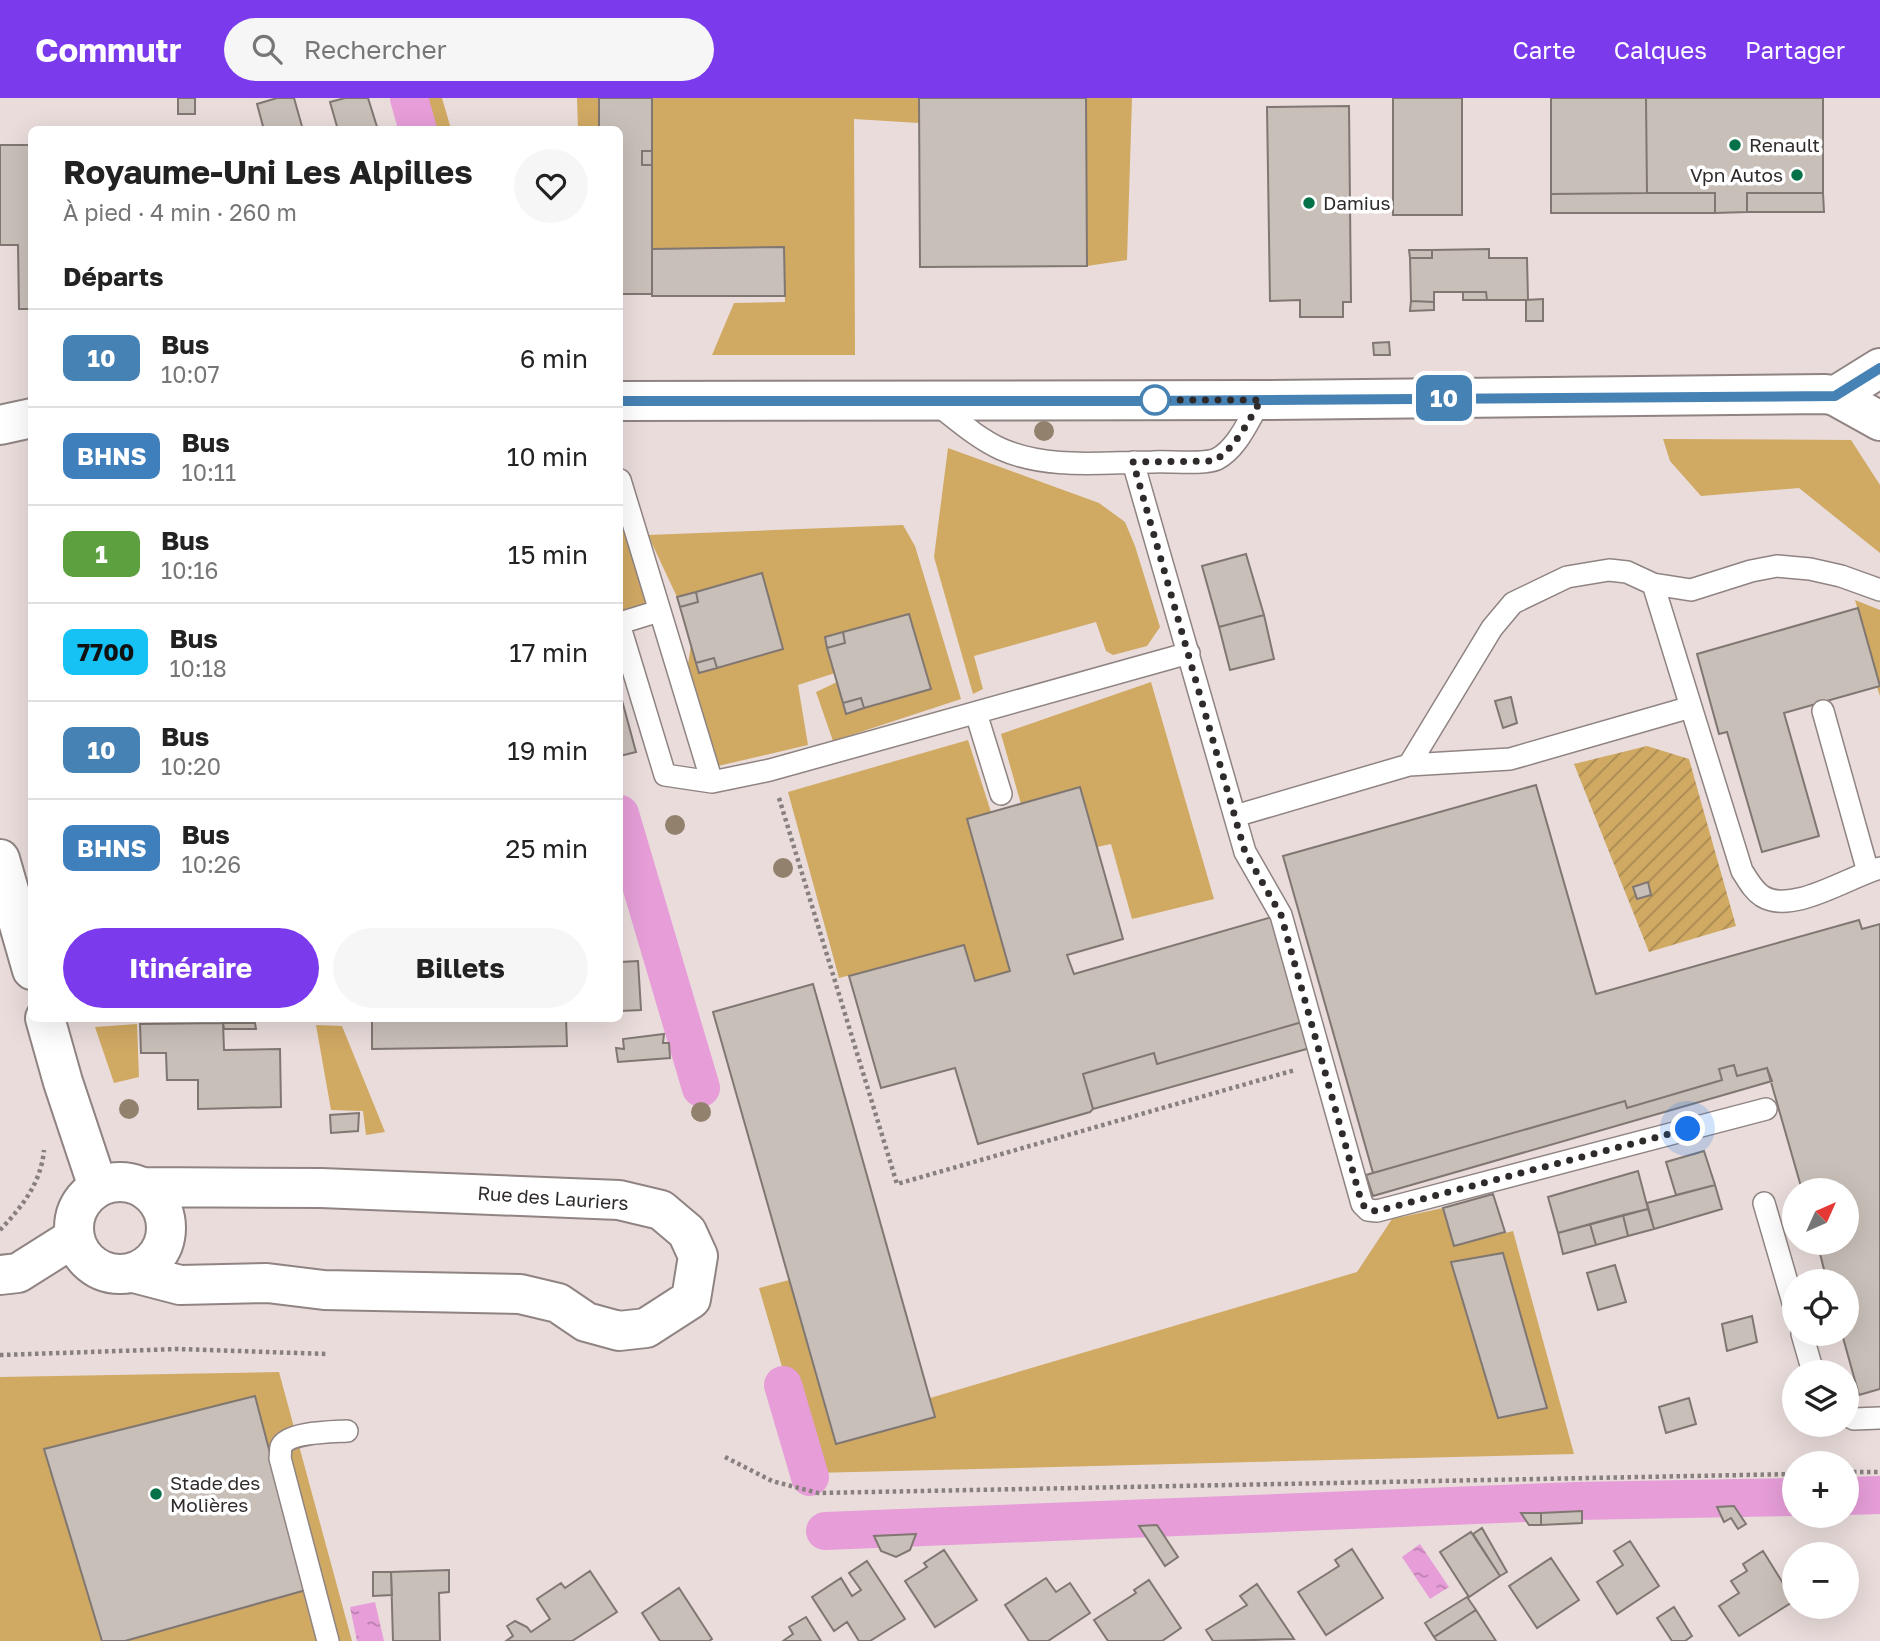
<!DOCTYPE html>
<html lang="fr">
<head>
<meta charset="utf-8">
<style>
	:root { --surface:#fff; --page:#f6f6f6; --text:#222; --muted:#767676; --line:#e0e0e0; --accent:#7c3aed }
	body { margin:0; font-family:"Golos Text",sans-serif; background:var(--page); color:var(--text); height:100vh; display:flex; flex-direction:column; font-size:26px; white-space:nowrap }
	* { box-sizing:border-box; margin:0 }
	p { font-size:23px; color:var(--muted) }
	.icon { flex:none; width:38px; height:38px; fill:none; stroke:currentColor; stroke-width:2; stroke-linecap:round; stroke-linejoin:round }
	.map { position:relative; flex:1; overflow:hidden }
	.details { position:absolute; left:28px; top:28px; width:595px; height:896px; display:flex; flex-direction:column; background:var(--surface); border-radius:10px; box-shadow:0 7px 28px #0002 }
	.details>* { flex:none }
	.badge { padding:0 14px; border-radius:10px; font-size:24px; line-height:46px }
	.needle { width:46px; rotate:45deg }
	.tools { position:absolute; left:1782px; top:1080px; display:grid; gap:14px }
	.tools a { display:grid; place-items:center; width:77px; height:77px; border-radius:50%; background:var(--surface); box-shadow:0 7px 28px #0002; font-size:35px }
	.you { position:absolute; width:35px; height:35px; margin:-18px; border:5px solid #fff; border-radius:50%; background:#1a73e8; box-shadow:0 0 0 10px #1a73e833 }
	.map>.badge { position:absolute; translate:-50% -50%; box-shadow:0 0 0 4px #fff }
	h2 { padding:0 35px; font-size:26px; line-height:63px }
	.round { display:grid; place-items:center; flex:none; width:74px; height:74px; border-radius:37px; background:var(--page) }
	.headline { display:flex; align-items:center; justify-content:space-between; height:119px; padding:0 35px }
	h1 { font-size:33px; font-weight:700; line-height:52px }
	.action { display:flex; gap:14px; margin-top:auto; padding:14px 35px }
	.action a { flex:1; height:80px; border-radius:42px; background:var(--accent); color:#fff; font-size:28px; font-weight:700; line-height:80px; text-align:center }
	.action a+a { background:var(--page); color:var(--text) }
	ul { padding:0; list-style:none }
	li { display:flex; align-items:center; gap:21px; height:98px; padding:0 35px; border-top:2px solid var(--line) }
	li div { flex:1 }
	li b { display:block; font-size:26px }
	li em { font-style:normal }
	li .badge { min-width:77px; font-weight:700; text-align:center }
	header { display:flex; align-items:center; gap:42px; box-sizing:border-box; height:98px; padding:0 35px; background:var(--accent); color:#fff }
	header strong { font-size:33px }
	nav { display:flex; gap:38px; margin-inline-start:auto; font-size:24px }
	.search { width:490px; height:63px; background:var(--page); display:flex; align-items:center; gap:18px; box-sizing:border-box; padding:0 24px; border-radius:38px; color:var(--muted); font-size:26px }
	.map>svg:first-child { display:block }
	.grass { fill:#d0a963 }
	.garden { fill:url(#garden-furrows) }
	.water { fill:url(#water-ripples) }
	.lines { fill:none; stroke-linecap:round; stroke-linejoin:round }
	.canal { stroke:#e69dd8; stroke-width:38 }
	.building { fill:#c9bfb9; stroke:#807772; stroke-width:2 }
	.lane-casing { stroke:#8f8482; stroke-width:24 }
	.street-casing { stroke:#8f8482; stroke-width:42 }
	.path { stroke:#88807f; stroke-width:4.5; stroke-dasharray:3.5 3.5; stroke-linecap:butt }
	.lane { stroke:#fff; stroke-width:21 }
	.street { stroke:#fff; stroke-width:38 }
	.tree { fill:#92816d }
	.line-casing { stroke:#fff; stroke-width:16 }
	.line { stroke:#4682b4; stroke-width:10 }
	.walk { stroke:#2f2b2a; stroke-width:7; stroke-dasharray:0 12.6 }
	.poi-dot { fill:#057149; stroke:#fff; stroke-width:2.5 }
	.stop-dot { fill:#fff; stroke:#4682b4; stroke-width:3.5 }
	.labels { text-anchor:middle; stroke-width:7; stroke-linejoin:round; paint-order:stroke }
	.poi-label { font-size:19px; fill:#2f2b2a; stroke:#fff; text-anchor:start }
	.street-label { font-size:19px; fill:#2f2b2a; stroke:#fff }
</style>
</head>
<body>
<header>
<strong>Commutr</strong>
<div class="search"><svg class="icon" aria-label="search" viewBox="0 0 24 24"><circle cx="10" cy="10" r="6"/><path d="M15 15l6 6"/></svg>Rechercher</div>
<nav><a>Carte</a><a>Calques</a><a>Partager</a></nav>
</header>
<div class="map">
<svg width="1880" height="1543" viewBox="0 0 1880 1543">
	<defs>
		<pattern id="garden-furrows" width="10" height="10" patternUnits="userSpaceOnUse" patternTransform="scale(1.75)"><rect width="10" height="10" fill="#d0a963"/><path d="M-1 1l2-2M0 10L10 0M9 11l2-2" fill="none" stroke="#a98a52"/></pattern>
		<pattern id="water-ripples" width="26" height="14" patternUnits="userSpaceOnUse" patternTransform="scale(1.75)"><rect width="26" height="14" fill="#e69dd8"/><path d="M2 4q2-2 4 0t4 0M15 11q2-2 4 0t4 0" fill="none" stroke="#bb80af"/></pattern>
	</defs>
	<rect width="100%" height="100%" fill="#e9dcdb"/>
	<path class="grass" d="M414 0H442L451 31H423Z
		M577 0H599V31H578Z
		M652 0H919V25L854 21 855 257H712L734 205 785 204 784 150 652 151Z
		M1086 0H1132L1127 162 1087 168Z
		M1663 341 1851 342 1880 387V455L1799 390 1701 398 1670 363Z
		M948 350 1099 405 1125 424 1135 448 1160 529 1147 548 1113 557 1106 553 1096 524 974 558 983 591 973 596 934 459Z
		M620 408 634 445 646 505 620 514Z
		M903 427 915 448 961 601 833 643 816 594 837 584 846 615 931 591 909 516 825 540 835 575 798 587 808 647 718 668 686 579 691 547 699 575 783 551 762 476 677 499 648 437Z
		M1855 502 1880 512V598L1877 589 1880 588Z
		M1151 584 1214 801 1132 821 1111 746 1097 749 1080 689 1021 706 1001 636Z
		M968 642 991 714 967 721 1010 873 975 883 964 847 839 880 788 694Z
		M137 926 139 979 114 985 95 929Z
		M316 927 342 928 385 1034 366 1037 363 1013 331 1012Z
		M1443 1110 1454 1148 1513 1133 1574 1356 813 1375 759 1190 789 1182 836 1346 935 1319 930 1300 1357 1174 1392 1121Z
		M279 1274 352 1543H0V1279Z"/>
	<path class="garden" d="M1647 648 1689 661 1736 828 1649 854 1574 666Z"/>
	<path class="water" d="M1420 1446 1449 1489 1430 1501 1402 1459Z
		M375 1504 384 1543H357L350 1509Z"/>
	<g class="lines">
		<path class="canal" d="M409 0 418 32
			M620 716 701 990
			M783 1287 810 1379
			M1846 1398 1880 1397
			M825 1433 1576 1403 1794 1399"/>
	</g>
	<path class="building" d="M178 0H195V16H178Z
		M277 0H294L303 32H264L257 6Z
		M345 0H368L378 32H338L330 4Z
		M599 0H652V53H642V67H652V196H620V32H599Z
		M919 0H1086L1087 168 920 169Z
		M1393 0H1462V117H1393Z
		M1551 0H1646L1647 95 1551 96Z
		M1646 0H1823V95H1747V114L1715 115V95H1647Z
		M1349 8 1351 204H1343V219H1300V202L1270 203 1267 9Z
		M0 47H32V211H19L18 147H0Z
		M642 53H652V67H642Z
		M1647 95H1715V115H1551V96Z
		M1747 95H1823L1824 114H1747Z
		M784 149 785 198H652V151Z
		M1489 151V160H1527L1528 202H1487L1486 194H1434V204L1411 203 1410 160H1432V152Z
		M1409 152H1432V160H1410Z
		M1463 194H1486L1487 202H1463Z
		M1543 201V223H1526V202Z
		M1411 203 1434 204V212L1410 213Z
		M1389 244 1390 257H1374L1373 245Z
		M32 419V523H31L29 420Z
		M1246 456 1264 517 1219 529 1202 468Z
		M762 475 783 551 717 570 714 560 696 565 680 509 698 504 696 494Z
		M696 494 698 504 680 509 677 499Z
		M1858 510 1880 588 1784 615 1819 738 1762 754 1727 634 1719 636 1697 556Z
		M909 516 931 591 864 610 861 600 843 605 827 550 845 545 843 534Z
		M1264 517 1274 561 1230 572 1219 529Z
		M843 534 845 545 827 550 825 539Z
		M714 560 717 570 699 575 696 565Z
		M620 595 636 654 620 658Z
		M1511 599 1517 625 1503 630 1495 603Z
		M861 600 864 610 846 616 843 605Z
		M1536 687 1596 896 1859 822 1862 831 1880 826V1291L1859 1297 1842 1236H1846V1183H1827L1817 1144H1846V1092H1802L1767 970 1737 978 1734 967 1719 971 1722 982 1627 1010 1625 1003 1373 1075 1283 758Z
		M1080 689 1123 841 1067 857 1074 876 1272 819 1302 924 1157 966 1154 955 1083 976 1093 1011 1090 1014 978 1046 955 970 881 990 849 878 964 847 975 883 1010 873 967 721Z
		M1648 784 1651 797 1637 801 1633 789Z
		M638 863 641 912 620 913V864Z
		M813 886 935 1319 836 1346 713 914Z
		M372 920H566L567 948 372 951Z
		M1302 924 1310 950 1093 1011 1083 976 1154 955 1157 966Z
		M223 925H255L256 931H224Z
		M223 925 224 952 280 951 281 1009 198 1011V982H167L166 955H141L140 926Z
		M664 936 663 945H669L670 960 618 964 616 950 624 951 623 941Z
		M1734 967 1737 978 1767 970 1772 983 1373 1098 1366 1077 1625 1003 1627 1010 1722 982 1719 971Z
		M359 1015 358 1033 331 1035 330 1017Z
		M1704 1053 1715 1087 1676 1097 1666 1064Z
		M1638 1073 1648 1111 1558 1135 1548 1099Z
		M1715 1087 1722 1111 1654 1131 1647 1105Z
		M1493 1096 1505 1134 1454 1148 1443 1110Z
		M1648 1111 1654 1131 1628 1138 1623 1117Z
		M1623 1117 1628 1138 1596 1147 1590 1126Z
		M1590 1126 1596 1147 1563 1156 1558 1135Z
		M1503 1155 1547 1310 1498 1320 1451 1164Z
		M1615 1167 1626 1204 1598 1212 1587 1175Z
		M1752 1218 1757 1244 1727 1253 1722 1226Z
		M255 1298 306 1492 125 1543H102L44 1351Z
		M1689 1300 1696 1326 1666 1335 1659 1309Z
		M1734 1408 1746 1426 1738 1431 1731 1420 1724 1424 1717 1409Z
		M1582 1413V1425L1541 1427V1415Z
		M1521 1415H1541V1427H1529Z
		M1157 1427 1178 1459 1165 1468 1139 1428Z
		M1482 1430 1507 1474 1500 1478 1473 1436Z
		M1471 1434 1500 1478 1469 1499 1440 1454Z
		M916 1436 910 1452 896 1459 881 1453 874 1438Z
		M1630 1443 1659 1488 1617 1516 1597 1484 1623 1467 1614 1453Z
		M1352 1451 1383 1500 1326 1537 1298 1494 1339 1468 1335 1462Z
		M944 1452 977 1502 935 1529 905 1483 927 1469 924 1465Z
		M1763 1453 1794 1503 1739 1538 1719 1508 1739 1495 1731 1483 1747 1473 1743 1466Z
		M1551 1460 1579 1502 1537 1530 1509 1488Z
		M867 1463 905 1521 870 1543H859L847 1524 834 1533 812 1499 841 1480 852 1498 861 1492 849 1475Z
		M449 1472V1494L439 1495 440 1543H393L391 1474Z
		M590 1473 617 1514 572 1543H506L513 1538 507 1528 515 1523 527 1529 531 1534 550 1521 537 1501 561 1485 565 1490Z
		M373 1474H391L392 1497 373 1498Z
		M1046 1480 1056 1494 1070 1485 1090 1515 1048 1543H1029L1005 1507Z
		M1149 1482 1181 1530 1162 1543H1108L1094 1522 1136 1495 1134 1492Z
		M1257 1486 1294 1541 1213 1543 1206 1532 1247 1507 1240 1498Z
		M679 1490 712 1541 709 1543H660L642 1515Z
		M1467 1499 1476 1512 1434 1539 1425 1525Z
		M1674 1509 1692 1538 1685 1543H1672L1657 1520Z
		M1476 1512 1496 1543H1437L1434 1539Z
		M806 1519 821 1543H783L793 1536 789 1529Z"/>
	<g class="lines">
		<g class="lane-casing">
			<path id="lane" d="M935 305C956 321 977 340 1001 351 1048 372 1103 364 1153 364 1169 363 1204 367 1217 361 1238 350 1249 321 1261 302
				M1133 364 1245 754 1281 817 1362 1106 1368 1112 1377 1113 1766 1011
				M620 382 712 684
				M620 525 659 513
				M620 529 665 677 712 684 770 672 1189 555
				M1691 609 1742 773C1748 782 1753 792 1762 798 1792 817 1848 779 1880 770
				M1823 613 1868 774
				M976 615 1001 696
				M1409 667 1510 661 1691 609 1653 486
				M1235 718 1409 667 1492 530 1513 505 1567 479 1609 472 1627 474 1653 486 1691 492 1751 473 1777 468 1810 471 1841 478 1880 492
				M1764 1105 1794 1208
				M1802 1236 1813 1274
				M1846 1317 1854 1321 1880 1320
				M328 1543 280 1360C281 1356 280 1352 281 1349 287 1334 332 1334 347 1333"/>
		</g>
		<g class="street-casing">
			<path id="street" d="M1835 298 1880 270
				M620 303 1261 302 1826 296 1835 298 1880 323
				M0 327 32 320
				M0 761 32 872
				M45 920 63 984 98 1089
				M74 1130a46 46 0 1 1 92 0a46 46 0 1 1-92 0Z
				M134 1175 180 1187 267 1185 324 1192 520 1196 558 1205 586 1224 619 1233 646 1230 691 1201 698 1158 687 1134 661 1112 619 1102 321 1090 142 1089
				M0 1177 18 1175 75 1139"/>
		</g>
		<path class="path" d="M779 700 897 1086 1295 972
			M0 1132C22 1109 41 1085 44 1052
			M0 1257 178 1251 328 1256
			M725 1359 772 1383 818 1395 1794 1376
			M1846 1374H1880"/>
		<use href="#lane" class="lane"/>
		<use href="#street" class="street"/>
	</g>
	<g class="tree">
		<circle cx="1044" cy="333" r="10"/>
		<circle cx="675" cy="727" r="10"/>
		<circle cx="783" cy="770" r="10"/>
		<circle cx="129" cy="1011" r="10"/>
		<circle cx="701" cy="1014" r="10"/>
	</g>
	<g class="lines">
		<g class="line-casing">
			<path id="line" d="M620 303H1140L1835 298 1880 270"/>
		</g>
		<use href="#line" class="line"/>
		<path class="walk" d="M1155 302H1261C1248 324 1236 349 1214 363L1133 364 1245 754 1281 817 1362 1106 1368 1112 1377 1113 1688 1031"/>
	</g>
	<g class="poi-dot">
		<circle cx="1735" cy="47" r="7"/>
		<circle cx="1797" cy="77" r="7"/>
		<circle cx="1309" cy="105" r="7"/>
		<circle cx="156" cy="1396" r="7"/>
	</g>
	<circle class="stop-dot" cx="1155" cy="302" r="14"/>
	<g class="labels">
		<g class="poi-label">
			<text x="1749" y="54">Renault</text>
			<text x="1783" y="84" text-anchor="end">Vpn Autos</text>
			<text x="1323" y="112">Damius</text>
			<text x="170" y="1392">Stade des<tspan x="170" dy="22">Molières</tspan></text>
		</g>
		<g class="street-label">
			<text transform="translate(553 1100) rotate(4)" y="7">Rue des Lauriers</text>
		</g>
	</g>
</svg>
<div class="tools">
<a><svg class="needle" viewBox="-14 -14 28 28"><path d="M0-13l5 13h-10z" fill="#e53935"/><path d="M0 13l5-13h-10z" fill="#767676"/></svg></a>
<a><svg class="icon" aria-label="locate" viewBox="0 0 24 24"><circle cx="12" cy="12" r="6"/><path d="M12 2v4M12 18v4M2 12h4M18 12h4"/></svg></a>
<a><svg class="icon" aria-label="layers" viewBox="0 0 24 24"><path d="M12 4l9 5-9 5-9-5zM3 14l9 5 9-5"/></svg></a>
<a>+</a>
<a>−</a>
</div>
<div class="you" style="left:1688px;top:1031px"></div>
<b class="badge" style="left:1444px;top:300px;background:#4682b4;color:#fff">10</b>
<section class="details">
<div class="headline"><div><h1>Royaume-Uni Les Alpilles</h1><p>À pied · 4 min · 260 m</p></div><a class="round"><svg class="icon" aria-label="heart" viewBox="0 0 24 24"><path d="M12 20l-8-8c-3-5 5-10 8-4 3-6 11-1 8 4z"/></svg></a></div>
<h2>Départs</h2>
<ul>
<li><span class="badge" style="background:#4682b4;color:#fff">10</span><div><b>Bus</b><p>10:07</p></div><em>6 min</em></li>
<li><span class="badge" style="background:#3f7fbc;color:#fff">BHNS</span><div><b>Bus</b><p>10:11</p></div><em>10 min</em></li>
<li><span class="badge" style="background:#5da040;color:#fff">1</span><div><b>Bus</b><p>10:16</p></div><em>15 min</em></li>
<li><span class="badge" style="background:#16c1f3;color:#111">7700</span><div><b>Bus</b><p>10:18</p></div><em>17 min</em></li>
<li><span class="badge" style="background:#4682b4;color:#fff">10</span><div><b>Bus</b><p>10:20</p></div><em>19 min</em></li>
<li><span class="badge" style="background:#3f7fbc;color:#fff">BHNS</span><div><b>Bus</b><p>10:26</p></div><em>25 min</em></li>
</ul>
<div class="action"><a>Itinéraire</a><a>Billets</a></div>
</section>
</div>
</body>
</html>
